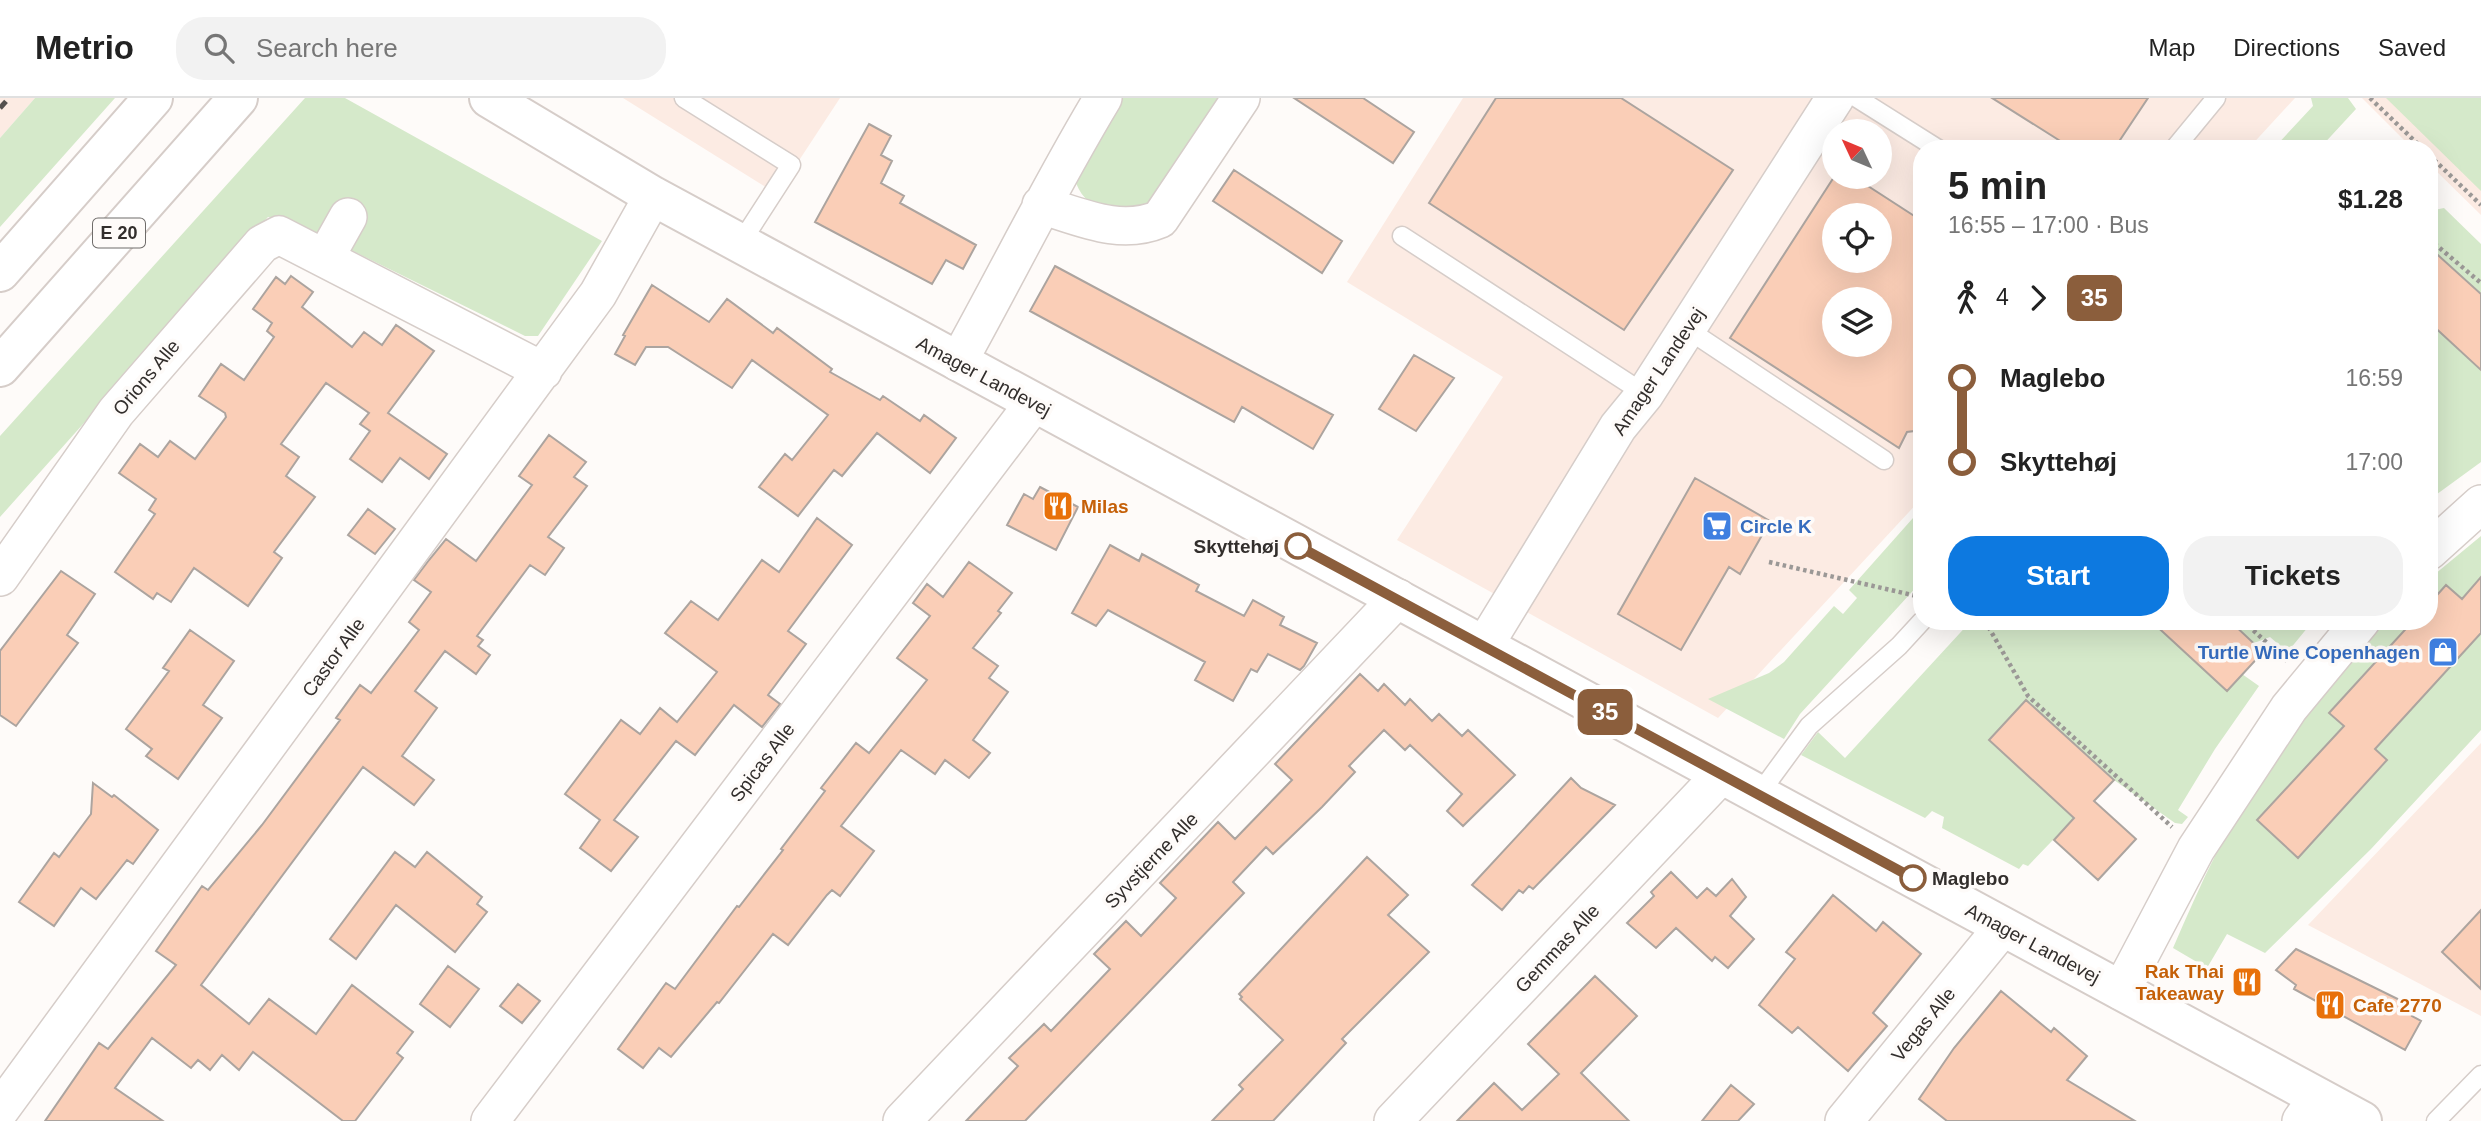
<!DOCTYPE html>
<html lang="en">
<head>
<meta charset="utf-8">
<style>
	:root { --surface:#fff; --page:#f2f2f2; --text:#222; --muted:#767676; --line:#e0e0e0; --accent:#0d79e0 }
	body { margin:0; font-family:Arial,sans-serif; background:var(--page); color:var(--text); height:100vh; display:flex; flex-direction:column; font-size:26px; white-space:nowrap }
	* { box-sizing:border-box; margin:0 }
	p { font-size:23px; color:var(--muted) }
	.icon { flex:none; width:38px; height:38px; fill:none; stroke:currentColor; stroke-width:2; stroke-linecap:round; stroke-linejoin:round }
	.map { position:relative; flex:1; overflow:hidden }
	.sheet { position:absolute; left:1913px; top:42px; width:525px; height:490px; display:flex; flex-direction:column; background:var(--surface); border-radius:28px; box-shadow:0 7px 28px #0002 }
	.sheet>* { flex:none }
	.badge { padding:0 14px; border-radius:10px; font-size:24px; line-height:46px }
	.needle { width:46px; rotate:314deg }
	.fabs { position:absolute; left:1822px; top:21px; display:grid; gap:14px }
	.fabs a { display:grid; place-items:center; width:70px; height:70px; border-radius:50%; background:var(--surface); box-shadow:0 7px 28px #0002; font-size:35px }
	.map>.badge { position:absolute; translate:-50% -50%; box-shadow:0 0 0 4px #fff }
	.legs { display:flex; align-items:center; gap:10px; height:77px; padding:0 35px; font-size:23px }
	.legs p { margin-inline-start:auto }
	.headline { display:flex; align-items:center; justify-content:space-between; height:119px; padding:0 35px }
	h1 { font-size:38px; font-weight:600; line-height:52px }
	.cta { display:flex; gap:14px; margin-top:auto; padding:14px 35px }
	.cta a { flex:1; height:80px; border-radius:28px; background:var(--accent); color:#fff; font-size:28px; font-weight:600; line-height:80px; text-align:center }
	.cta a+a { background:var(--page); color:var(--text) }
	ul { padding:0 35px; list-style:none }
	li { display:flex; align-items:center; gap:24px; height:84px; font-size:26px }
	li i { display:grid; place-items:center; width:10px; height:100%; margin:0 9px; background:currentColor }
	li i::after { content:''; width:18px; height:18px; margin:-9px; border:5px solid; border-radius:50%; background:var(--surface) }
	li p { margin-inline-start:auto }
	li:first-child i { background:linear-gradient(#0000 50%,currentColor 0) }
	li:last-child i { background:linear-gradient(currentColor 50%,#0000 0) }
	header { display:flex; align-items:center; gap:42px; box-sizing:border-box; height:98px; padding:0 35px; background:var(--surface); border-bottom:2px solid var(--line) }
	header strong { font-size:33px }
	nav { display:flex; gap:38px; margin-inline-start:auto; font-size:24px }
	.search { width:490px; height:63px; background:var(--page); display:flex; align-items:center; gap:18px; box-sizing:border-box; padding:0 24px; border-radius:28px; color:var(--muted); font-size:26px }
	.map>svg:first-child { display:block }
	.built { fill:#fcebe3; fill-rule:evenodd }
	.green { fill:#d5e9ca }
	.building { fill:#faceb7; stroke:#aca49f; stroke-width:2; fill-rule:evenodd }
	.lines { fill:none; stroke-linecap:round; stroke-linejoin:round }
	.service-casing { stroke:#d6cdc9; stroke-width:21 }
	.minor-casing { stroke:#d6cdc9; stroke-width:40 }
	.tertiary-casing { stroke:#d6cdc9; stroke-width:42 }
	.motorway-casing { stroke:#d6cdc9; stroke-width:42 }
	.path { stroke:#9b9896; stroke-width:4.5; stroke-dasharray:3.5 3.5; stroke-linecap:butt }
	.service { stroke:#fff; stroke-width:18 }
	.minor { stroke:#fff; stroke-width:37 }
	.tertiary { stroke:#fff; stroke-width:38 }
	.motorway { stroke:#fff; stroke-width:38 }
	.rail { stroke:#54504e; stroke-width:5; stroke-dasharray:9 9; stroke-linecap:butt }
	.line-1-casing { stroke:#fff; stroke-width:16 }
	.line-1 { stroke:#8b5e3c; stroke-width:10 }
	.stop-1-dot { fill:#fff; stroke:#8b5e3c; stroke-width:3.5 }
	.labels { text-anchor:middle; stroke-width:7; stroke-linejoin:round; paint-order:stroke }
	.shield { fill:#fefbf9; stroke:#6f6c6a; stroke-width:2 }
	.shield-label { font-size:18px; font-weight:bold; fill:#322e2c }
	.street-label { font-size:19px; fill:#322e2c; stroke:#fefbf9 }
	.food-label { font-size:19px; font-weight:bold; fill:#c56008; stroke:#fefbf9; text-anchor:start }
	.shop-label { font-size:19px; font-weight:bold; fill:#366cbe; stroke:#fefbf9; text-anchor:start }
	.stop-label { font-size:19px; font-weight:bold; fill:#322e2c; stroke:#fefbf9; text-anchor:end }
</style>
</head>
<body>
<header>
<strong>Metrio</strong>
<div class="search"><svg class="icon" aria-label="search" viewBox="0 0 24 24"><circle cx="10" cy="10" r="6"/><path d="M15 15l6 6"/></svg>Search here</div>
<nav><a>Map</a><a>Directions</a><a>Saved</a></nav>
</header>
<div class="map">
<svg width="2481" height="1023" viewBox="0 0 2481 1023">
	<rect width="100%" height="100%" fill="#fefbf9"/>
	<path class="built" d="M0 0H35L0 40Z
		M623 0H840L777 96Z
		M1463 0H2295L2248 51H1922L1921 401 1718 620 1397 442 1503 279 1347 184ZM1834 33H1880V79H1834ZM1834 117H1880V163H1834ZM1834 201H1880V247H1834Z
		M2362 0H2481V117L2429 66V51H2413Z
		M2481 645V918L2308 827Z"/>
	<path class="green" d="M35 0H115L0 129V40Z
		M305 0H345L602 143 538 238H525L290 122 268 119 0 419V338Z
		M1114 0H1223L1143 114C1110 110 1085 116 1074 79Z
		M2311 0H2348L2356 11 2319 51H2273L2313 8Z
		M2386 0H2481V93Z
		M2444 110 2481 146V196L2435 155 2429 161V113Z
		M2429 224 2481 272V364L2433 399 2429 395Z
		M1921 411V484L1800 616 1784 641 1708 601 1769 575 1784 564 1834 508 1843 516 1857 500 1849 492Z
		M2481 438V479L2462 501 2446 487 2429 506V481Z
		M1971 523H2151L2227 593 2242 576 2259 588 2215 651 2178 712 2188 719 2182 726 2175 725 2114 682 2026 602 1989 642 2074 720 2028 768 2023 766 2019 771 1942 730 1944 719 1932 713 1925 720 1801 657 1818 634 1845 660Z
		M2230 523H2313L2290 551 2285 552 2270 539 2254 545Z
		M2387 523H2413L2329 614 2344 628 2258 723 2298 759 2387 663 2375 651 2481 535V632L2371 751 2265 855 2227 836 2207 870 2173 850C2187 818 2201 785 2217 754 2259 674 2324 587 2387 523Z"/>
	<path class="building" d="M1294 0H1363L1414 34 1393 65Z
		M1496 0H1621L1733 72 1624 232 1429 105Z
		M1992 0H2148L2114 51H2073Z
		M869 26 891 38 881 57 892 63 881 85 904 98 900 105 976 147 963 171 946 162 932 186 815 124Z
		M1234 72 1342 143 1322 175 1213 103Z
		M1834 79H1854L1922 123V332L1907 334 1899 350 1730 240ZM1834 117H1880V163H1834ZM1834 201H1880V247H1834Z
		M2429 149 2481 196V272L2429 224Z
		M1055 168 1333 317 1313 351 1242 309 1234 324 1030 213Z
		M291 178 313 194 302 209 352 249 364 234 382 247 396 227 434 253 388 315 447 356 429 381 400 360 382 384 350 361 370 333 360 326 369 315 326 285 281 346 299 359 286 378 315 399 274 454 282 460 248 508 194 470 171 504 157 495 153 501 115 474 155 416 149 412 156 401 119 375 140 346 158 359 170 343 195 361 226 319 225 315 199 298 221 266 244 282 274 239 267 233 272 225 253 211 276 179 285 186Z
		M652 187 709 224 727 201 773 235 777 230 832 271 830 274 880 302 883 298 920 323 924 317 956 340 930 375 877 335 842 378 834 372 798 418 759 389 785 356 792 362 828 317 752 262 732 290 668 249H646L635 267 615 256 625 238 623 237Z
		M1414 257 1454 280 1416 333 1379 311Z
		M549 337 586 364 574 379 587 388 548 439 564 450 545 477 530 467 477 538 483 542 478 548 490 557 476 576 445 553 415 593 437 610 402 658 434 682 414 707 363 669 201 887 249 926 269 901 316 936 352 887 413 934 397 955 403 960 355 1023H343L253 954 239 972 222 957 210 972 198 962 191 970 152 940 115 990 163 1023H45L99 945 108 951 176 867 156 853 202 788 208 792 262 727 340 622 336 620 360 587 371 595 419 532 409 524 431 494 414 482 429 462 446 441 476 463 532 387 519 378Z
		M1695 380 1770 423 1740 476 1729 469 1681 552 1618 516Z
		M1040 389 1078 409 1056 452 1007 427 1024 396 1033 401Z
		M368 411 395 431 375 456 348 437Z
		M817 420 852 447 788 533 806 546 768 597 780 606 762 629 734 607 695 657 676 643 614 722 638 739 611 773 580 750 600 722 565 696 621 622 640 636 660 610 677 624 717 574 665 535 691 503 718 522 762 462 779 474Z
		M1110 447 1139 463 1142 456 1199 487 1196 493 1244 518 1253 502 1284 519 1280 527 1317 545 1304 568 1300 572 1268 556 1257 574 1251 571 1233 603 1195 582 1205 564 1108 512 1096 528 1072 515Z
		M969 464 1012 495 998 513 1001 515 973 550 998 568 989 580 1008 594 973 642 990 655 969 680 945 662 935 676 901 652 841 728 874 753 840 798 832 792 827 797 788 847 773 836 719 905 717 904 671 959 659 950 643 970 618 951 666 885 675 891 737 808 739 809 783 752 781 751 825 693 821 690 856 645 869 655 927 582 897 560 930 518 913 505 927 486 943 499Z
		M61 473 95 496 67 537 78 545 16 628 0 617V553Z
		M2481 479V535L2375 651 2387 662 2298 760 2257 722 2344 628 2329 615 2413 523H2429V506L2446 487 2462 501Z
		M2151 523H2230L2263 554 2227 593Z
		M190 532 234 563 203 607 222 620 178 681 146 658 152 651 126 631 169 573 163 570Z
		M1360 576 1378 593 1384 586 1405 607 1410 601 1432 623 1439 616 1462 638 1468 632 1515 677 1463 728 1447 713 1462 696 1410 647 1405 652 1384 632 1349 668 1355 674 1322 709 1273 756 1266 749 1233 784 1244 795 1025 1023H966L1018 968 1009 960 1044 926 1051 933 1110 871 1094 856 1126 823 1141 838 1176 800 1160 785 1218 724 1235 741 1292 682 1275 666Z
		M2026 602 2114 682 2094 703 2136 741 2098 782 2054 742 2074 720 1989 642Z
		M1571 680 1581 690 1615 707 1533 791 1529 788 1523 795 1519 792 1502 812 1472 787Z
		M93 685 112 699 114 697 158 732 133 766 127 762 96 801 81 790 54 828 19 804 54 755 59 759 91 716Z
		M395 754 415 769 427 754 482 799 477 806 487 814 455 854 396 807 356 861 330 841Z
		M1367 759 1408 797 1388 817 1429 854 1342 941 1346 945 1273 1023H1212L1243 991 1239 987 1283 942 1240 901 1242 899 1239 896Z
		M1671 774 1697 800 1707 790 1716 798 1732 781 1746 799 1730 818 1754 841 1728 870 1715 859 1712 863 1676 830 1656 850 1627 825 1654 798 1651 794Z
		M1833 797 1876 833 1883 824 1921 856 1873 915 1887 928 1848 973 1798 929 1792 935 1759 907 1795 861 1786 854Z
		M2481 812V891L2442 854Z
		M2296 851 2416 910 2412 918 2421 923 2405 952 2294 891 2296 887 2276 872Z
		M448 868 479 891 450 929 420 906Z
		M1595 878 1637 918 1581 975 1629 1023H1457L1494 985 1522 1012 1559 976 1528 946Z
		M518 886 540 903 522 925 500 908Z
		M2001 893 2051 934 2054 930 2087 958 2067 982 2135 1023H1947L1919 1001 1954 950Z
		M1731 987 1754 1006 1738 1023H1702Z"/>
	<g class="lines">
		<g class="service-casing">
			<path id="service" d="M684 0 791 67 740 146
				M1857 0 1938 51
				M2174 51 2216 0
				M1402 138 1645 296
				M1687 231 1884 362
				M1759 696 1809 628 1899 548 1922 523
				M2436 1023 2481 977"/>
		</g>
		<g class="minor-casing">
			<path id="minor" d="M1041 107C1081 119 1120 138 1160 121L1241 0
				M325 160 348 119
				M958 264C1007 176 1051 86 1103 0
				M2429 453 2481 406
				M0 479 116 314 262 146 279 137 543 273
				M1484 548 1618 329 1645 296 1835 0
				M2121 893 2196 751 2289 610 2361 523
				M0 1012 598 196 653 98
				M490 1023 1034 305
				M902 1023 1398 500
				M1393 1023 1721 677
				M1844 1023 2003 829
				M2301 1023 2318 999"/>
		</g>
		<g class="tertiary-casing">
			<path id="tertiary" d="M489 0 653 98 2362 1023"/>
		</g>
		<g class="motorway-casing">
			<path id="motorway" d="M0 174 153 0
				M0 269 238 0"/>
		</g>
		<path class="path" d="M2370 0 2423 51
			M2429 57 2481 107
			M2429 141 2481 185
			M1769 464 1921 499
			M1985 523 2028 598 2172 729
			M2243 523 2287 563"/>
		<use href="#service" class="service"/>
		<use href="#minor" class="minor"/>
		<use href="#tertiary" class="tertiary"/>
		<use href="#motorway" class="motorway"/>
		<path class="rail" d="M0 10 9 0"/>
	</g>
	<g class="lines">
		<g class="line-1-casing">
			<path id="line-1" d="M1298 448 1913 780"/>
		</g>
		<use href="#line-1" class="line-1"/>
	</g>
	<defs>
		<g id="restaurant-square" transform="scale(1.575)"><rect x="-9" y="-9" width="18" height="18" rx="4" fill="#e8710a" stroke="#fefbf9"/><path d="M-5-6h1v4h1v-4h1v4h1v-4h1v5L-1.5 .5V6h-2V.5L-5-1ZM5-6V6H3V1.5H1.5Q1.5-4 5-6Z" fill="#fff"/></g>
		<g id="supermarket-square" transform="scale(1.575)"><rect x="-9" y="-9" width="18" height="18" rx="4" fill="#3f7fe0" stroke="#fefbf9"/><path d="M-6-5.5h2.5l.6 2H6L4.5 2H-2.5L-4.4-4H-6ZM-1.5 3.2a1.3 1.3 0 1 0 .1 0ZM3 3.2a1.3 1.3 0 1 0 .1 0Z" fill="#fff"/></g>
		<g id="shop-square" transform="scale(1.575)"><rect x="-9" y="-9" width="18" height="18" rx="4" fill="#3f7fe0" stroke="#fefbf9"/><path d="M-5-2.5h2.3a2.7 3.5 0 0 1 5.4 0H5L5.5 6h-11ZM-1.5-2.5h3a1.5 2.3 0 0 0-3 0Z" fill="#fff"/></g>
	</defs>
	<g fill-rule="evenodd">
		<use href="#restaurant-square" x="1058" y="408"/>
		<use href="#supermarket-square" x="1717" y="428"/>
		<use href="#shop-square" x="2443" y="554"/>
		<use href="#restaurant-square" x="2247" y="884"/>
		<use href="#restaurant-square" x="2330" y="907"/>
	</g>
	<g class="stop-1-dot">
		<circle cx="1298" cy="448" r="12"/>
		<circle cx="1913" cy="780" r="12"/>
	</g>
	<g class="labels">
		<rect class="shield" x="93" y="120.5" width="52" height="29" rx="5"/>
		<g class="shield-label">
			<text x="119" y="141">E 20</text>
		</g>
		<g class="street-label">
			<text transform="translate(1658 273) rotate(-56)" y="7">Amager Landevej</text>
			<text transform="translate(984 278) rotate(28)" y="7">Amager Landevej</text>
			<text transform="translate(146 279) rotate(-50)" y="7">Orions Alle</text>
			<text transform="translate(333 559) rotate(-54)" y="7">Castor Alle</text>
			<text transform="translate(762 664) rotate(-53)" y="7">Spicas Alle</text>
			<text transform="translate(1151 762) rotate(-46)" y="7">Syvstjerne Alle</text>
			<text transform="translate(2033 845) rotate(28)" y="7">Amager Landevej</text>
			<text transform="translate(1557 850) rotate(-47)" y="7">Gemmas Alle</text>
			<text transform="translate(1923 926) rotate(-51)" y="7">Vegas Alle</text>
		</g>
		<g class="food-label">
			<text x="1081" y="415">Milas</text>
			<text x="2224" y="880" text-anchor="end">Rak Thai<tspan x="2224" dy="22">Takeaway</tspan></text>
			<text x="2353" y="914">Cafe 2770</text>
		</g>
		<g class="shop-label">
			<text x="1740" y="435">Circle K</text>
			<text x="2420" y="561" text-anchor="end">Turtle Wine Copenhagen</text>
		</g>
		<g class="stop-label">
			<text x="1279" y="455">Skyttehøj</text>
			<text x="1932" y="787" text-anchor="start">Maglebo</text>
		</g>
	</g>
</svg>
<div class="fabs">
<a><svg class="needle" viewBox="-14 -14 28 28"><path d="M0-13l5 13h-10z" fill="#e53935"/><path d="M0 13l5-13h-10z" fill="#767676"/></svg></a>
<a><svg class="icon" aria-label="locate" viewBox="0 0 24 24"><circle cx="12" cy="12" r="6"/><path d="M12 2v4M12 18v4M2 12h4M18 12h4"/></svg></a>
<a><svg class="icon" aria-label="layers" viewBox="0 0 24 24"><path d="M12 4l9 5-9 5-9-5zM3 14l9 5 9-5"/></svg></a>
</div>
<b class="badge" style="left:1605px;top:614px;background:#8b5e3c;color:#fff">35</b>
<section class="sheet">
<div class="headline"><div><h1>5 min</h1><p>16:55 – 17:00 · Bus</p></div><b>$1.28</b></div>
<div class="legs"><svg class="icon" aria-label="walk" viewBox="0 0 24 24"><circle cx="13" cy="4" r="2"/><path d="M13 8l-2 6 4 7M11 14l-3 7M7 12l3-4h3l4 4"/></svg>4<svg class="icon" aria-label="forward" viewBox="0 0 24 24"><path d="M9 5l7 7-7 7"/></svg><b class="badge" style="background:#8b5e3c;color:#fff">35</b></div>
<ul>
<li><i style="color:#8b5e3c"></i><b>Maglebo</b><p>16:59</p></li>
<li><i style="color:#8b5e3c"></i><b>Skyttehøj</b><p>17:00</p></li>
</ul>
<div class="cta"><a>Start</a><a>Tickets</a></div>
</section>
</div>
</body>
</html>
